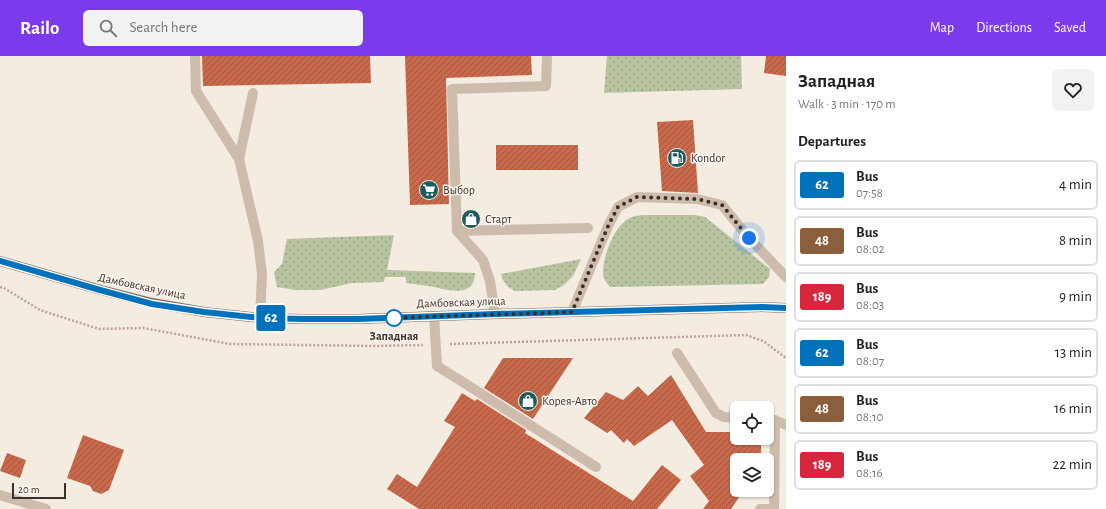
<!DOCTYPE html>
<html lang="en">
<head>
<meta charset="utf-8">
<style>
	:root { --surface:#fff; --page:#f2f2f2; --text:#222; --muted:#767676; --line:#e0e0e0; --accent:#7c3aed }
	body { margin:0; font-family:"Alegreya Sans",sans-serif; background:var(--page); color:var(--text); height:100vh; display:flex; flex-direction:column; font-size:15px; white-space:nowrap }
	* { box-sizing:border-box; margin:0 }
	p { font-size:13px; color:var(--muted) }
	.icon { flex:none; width:22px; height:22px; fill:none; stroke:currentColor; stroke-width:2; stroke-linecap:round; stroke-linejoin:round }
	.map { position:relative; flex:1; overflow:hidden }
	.side { display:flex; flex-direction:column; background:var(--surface); width:320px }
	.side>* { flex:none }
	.badge { padding:0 8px; border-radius:3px; font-size:14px; line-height:26px }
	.fabs { position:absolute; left:730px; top:345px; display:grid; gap:8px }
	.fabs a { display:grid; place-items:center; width:44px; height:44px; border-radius:6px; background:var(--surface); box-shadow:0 1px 3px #0004; font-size:20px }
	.scale { position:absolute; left:12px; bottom:10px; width:54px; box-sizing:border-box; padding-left:4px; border:2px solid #3b302b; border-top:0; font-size:11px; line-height:14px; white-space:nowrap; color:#3b302b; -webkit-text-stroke:3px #fbf5ee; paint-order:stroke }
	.you { position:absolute; width:20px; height:20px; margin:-10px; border:3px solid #fff; border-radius:50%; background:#1a73e8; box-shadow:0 0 0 6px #1a73e833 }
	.map>.badge { position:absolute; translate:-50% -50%; box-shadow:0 0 0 2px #fff }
	h2 { padding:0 12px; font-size:15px; line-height:36px }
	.round { display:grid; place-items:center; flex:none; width:42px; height:42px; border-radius:6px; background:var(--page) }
	.summary { display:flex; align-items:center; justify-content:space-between; height:68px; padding:0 12px }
	h1 { font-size:19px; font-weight:700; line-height:30px }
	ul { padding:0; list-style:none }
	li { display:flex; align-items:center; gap:12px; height:50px; margin:0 8px 6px; padding:0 4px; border:2px solid var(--line); border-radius:6px }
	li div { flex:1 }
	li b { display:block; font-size:15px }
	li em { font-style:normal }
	li .badge { min-width:44px; font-weight:700; text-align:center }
	header { display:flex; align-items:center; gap:24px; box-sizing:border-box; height:56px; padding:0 20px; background:var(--accent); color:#fff }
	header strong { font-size:19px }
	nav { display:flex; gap:22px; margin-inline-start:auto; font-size:14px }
	.search { width:280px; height:36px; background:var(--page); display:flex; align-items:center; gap:10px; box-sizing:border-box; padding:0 14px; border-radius:6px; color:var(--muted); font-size:15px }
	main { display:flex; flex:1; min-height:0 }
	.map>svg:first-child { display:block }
	.grass { fill:url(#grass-dots) }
	.building { fill:url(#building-hatch) }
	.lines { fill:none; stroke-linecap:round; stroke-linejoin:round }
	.path { stroke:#b9a596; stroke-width:2.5; stroke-dasharray:2 2; stroke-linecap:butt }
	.minor { stroke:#cdbbac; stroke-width:10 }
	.major { stroke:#7d675c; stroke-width:10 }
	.line-casing { stroke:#fff; stroke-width:9 }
	.line { stroke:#0072bc; stroke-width:6 }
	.walk { stroke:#3b302b; stroke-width:4; stroke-dasharray:0 7.2 }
	.stop-dot { fill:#fff; stroke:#0072bc; stroke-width:2 }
	.labels { text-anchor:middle; stroke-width:3; stroke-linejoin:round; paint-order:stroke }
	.poi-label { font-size:12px; fill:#3b302b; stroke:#fbf5ee; text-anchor:start }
	.street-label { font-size:12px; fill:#3b302b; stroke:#fbf5ee }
	.stop-label { font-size:12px; font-weight:bold; fill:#3b302b; stroke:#fbf5ee }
</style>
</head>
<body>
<header>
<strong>Railo</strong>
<div class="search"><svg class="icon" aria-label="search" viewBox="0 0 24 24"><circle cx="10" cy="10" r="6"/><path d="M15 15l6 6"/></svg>Search here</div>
<nav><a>Map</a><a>Directions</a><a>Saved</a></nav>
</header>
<main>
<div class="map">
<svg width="786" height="453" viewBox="0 0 786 453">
	<defs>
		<pattern id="grass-dots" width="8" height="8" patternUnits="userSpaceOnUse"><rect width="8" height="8" fill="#b8c4a0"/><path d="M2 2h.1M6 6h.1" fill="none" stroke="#97a083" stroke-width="1.8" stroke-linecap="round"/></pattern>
		<pattern id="building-hatch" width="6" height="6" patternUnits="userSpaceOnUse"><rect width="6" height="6" fill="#c8694b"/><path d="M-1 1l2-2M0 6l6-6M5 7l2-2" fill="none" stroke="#a4573f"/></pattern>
	</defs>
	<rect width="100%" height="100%" fill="#f4ebe1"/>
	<path class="grass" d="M607 0H741L742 33 604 37Z
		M642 159H695L705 161 770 213 769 221 763 228 610 231C607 227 603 223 603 218 602 204 613 174 624 166 629 161 635 160 642 159Z
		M394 179 387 214 475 217C474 244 446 233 429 230 421 229 414 228 406 227V221H385L384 226 352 227 320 234H295L277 231 274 216 282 208 287 183Z
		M581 203 573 220 564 229 555 234 515 235 508 231 503 224 501 218Z"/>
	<path class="building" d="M202 0H370L371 27 203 30Z
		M405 0H531L532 19 446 22 449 148 410 149Z
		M766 0H786V20L764 17Z
		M693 64 698 137 662 135 657 66Z
		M496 89H578V114H496Z
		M503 302H573L533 363 484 332Z
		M671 319 706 376H737V382H761V404H737V434H744L731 453H703L709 445 690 420 704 409 672 364 634 390 627 383 624 387 611 374 607 377 584 362 606 336 623 344 638 330 648 340Z
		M462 337 475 345 477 343 526 374 525 377 633 445 662 409 681 424 657 453H419L387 433 397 418 417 431 455 371 444 365Z
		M83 379 124 394 109 434 101 438 93 435 90 430 67 422Z
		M7 397 26 404 20 422 0 415Z"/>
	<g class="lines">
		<path class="path" d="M0 231 4 232 40 254 99 273 143 272 230 288 375 290 423 289
			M450 288 746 279 763 285 786 302"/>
		<path class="minor" d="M195 0 196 35 239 103
			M253 37 239 103 258 185 262 218 260 262
			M457 175 588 172
			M572 256 609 168 618 151 637 141 697 143 722 149 749 182 786 221
			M495 258 490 225 483 204 457 175 452 33 546 30 547 0
			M434 260 437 310 458 323 596 411
			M677 297 716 357 724 361 737 362
			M767 363 775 364 786 369
			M0 439 46 453
			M760 453H774L775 364"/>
		<path class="major" d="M0 205 101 234 152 247 204 256 260 262 304 263H358L495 258 762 251 786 252"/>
	</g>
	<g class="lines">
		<g class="line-casing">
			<path id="line" d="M0 205 100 234 152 248 204 256 260 262 304 263H358L495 258 762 251 786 252"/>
		</g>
		<use href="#line" class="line"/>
		<path class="walk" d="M394 262H389L572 256 609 168 618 151 637 141 697 143 722 149 749 182"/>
	</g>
	<defs>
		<g id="fuel-disc" transform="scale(1)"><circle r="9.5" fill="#1f5a5e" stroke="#fbf5ee"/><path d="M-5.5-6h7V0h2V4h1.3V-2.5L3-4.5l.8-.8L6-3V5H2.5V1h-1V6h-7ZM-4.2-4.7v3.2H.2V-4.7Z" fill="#fff"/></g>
		<g id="supermarket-disc" transform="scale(1)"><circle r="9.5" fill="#1f5a5e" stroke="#fbf5ee"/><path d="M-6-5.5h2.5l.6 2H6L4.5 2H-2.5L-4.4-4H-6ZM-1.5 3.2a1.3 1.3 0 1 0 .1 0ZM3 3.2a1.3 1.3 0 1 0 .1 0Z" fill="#fff"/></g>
		<g id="shop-disc" transform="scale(1)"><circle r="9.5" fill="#1f5a5e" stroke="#fbf5ee"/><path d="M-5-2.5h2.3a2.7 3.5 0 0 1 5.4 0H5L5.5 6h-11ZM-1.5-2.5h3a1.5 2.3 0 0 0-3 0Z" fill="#fff"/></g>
	</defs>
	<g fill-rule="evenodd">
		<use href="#fuel-disc" x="677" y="102"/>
		<use href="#supermarket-disc" x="429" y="134"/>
		<use href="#shop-disc" x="471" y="163"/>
		<use href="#shop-disc" x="528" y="345"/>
	</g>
	<circle class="stop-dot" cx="394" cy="262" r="8"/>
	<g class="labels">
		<g class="poi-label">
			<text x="691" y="106">Kondor</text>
			<text x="443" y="138">Выбор</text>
			<text x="485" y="167">Старт</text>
			<text x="542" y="349">Корея-Авто</text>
		</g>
		<g class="street-label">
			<text transform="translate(142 230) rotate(12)" y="4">Дамбовская улица</text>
			<text transform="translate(461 246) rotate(-2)" y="4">Дамбовская улица</text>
		</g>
		<g class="stop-label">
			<text x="394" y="284">Западная</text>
		</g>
	</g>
</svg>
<div class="fabs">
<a><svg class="icon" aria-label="locate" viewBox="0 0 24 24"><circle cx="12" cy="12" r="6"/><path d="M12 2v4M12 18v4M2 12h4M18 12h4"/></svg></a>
<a><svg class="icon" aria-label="layers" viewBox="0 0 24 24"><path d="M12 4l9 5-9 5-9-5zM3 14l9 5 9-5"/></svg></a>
</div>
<div class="scale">20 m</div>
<div class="you" style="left:749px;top:182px"></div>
<b class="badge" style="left:271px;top:262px;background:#0072bc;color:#fff">62</b>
</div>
<section class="side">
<div class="summary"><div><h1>Западная</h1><p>Walk · 3 min · 170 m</p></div><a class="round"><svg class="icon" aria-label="heart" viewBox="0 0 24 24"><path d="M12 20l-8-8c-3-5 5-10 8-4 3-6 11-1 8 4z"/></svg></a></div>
<h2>Departures</h2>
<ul>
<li><span class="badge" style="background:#0072bc;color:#fff">62</span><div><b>Bus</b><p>07:58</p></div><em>4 min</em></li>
<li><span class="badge" style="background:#8b5e3c;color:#fff">48</span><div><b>Bus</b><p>08:02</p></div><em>8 min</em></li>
<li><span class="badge" style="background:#d7263d;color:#fff">189</span><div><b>Bus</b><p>08:03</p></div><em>9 min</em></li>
<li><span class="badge" style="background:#0072bc;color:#fff">62</span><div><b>Bus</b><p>08:07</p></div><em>13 min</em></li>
<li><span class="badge" style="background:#8b5e3c;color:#fff">48</span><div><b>Bus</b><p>08:10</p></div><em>16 min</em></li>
<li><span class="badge" style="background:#d7263d;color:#fff">189</span><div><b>Bus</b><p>08:16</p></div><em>22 min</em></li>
</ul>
</section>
</main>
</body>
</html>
